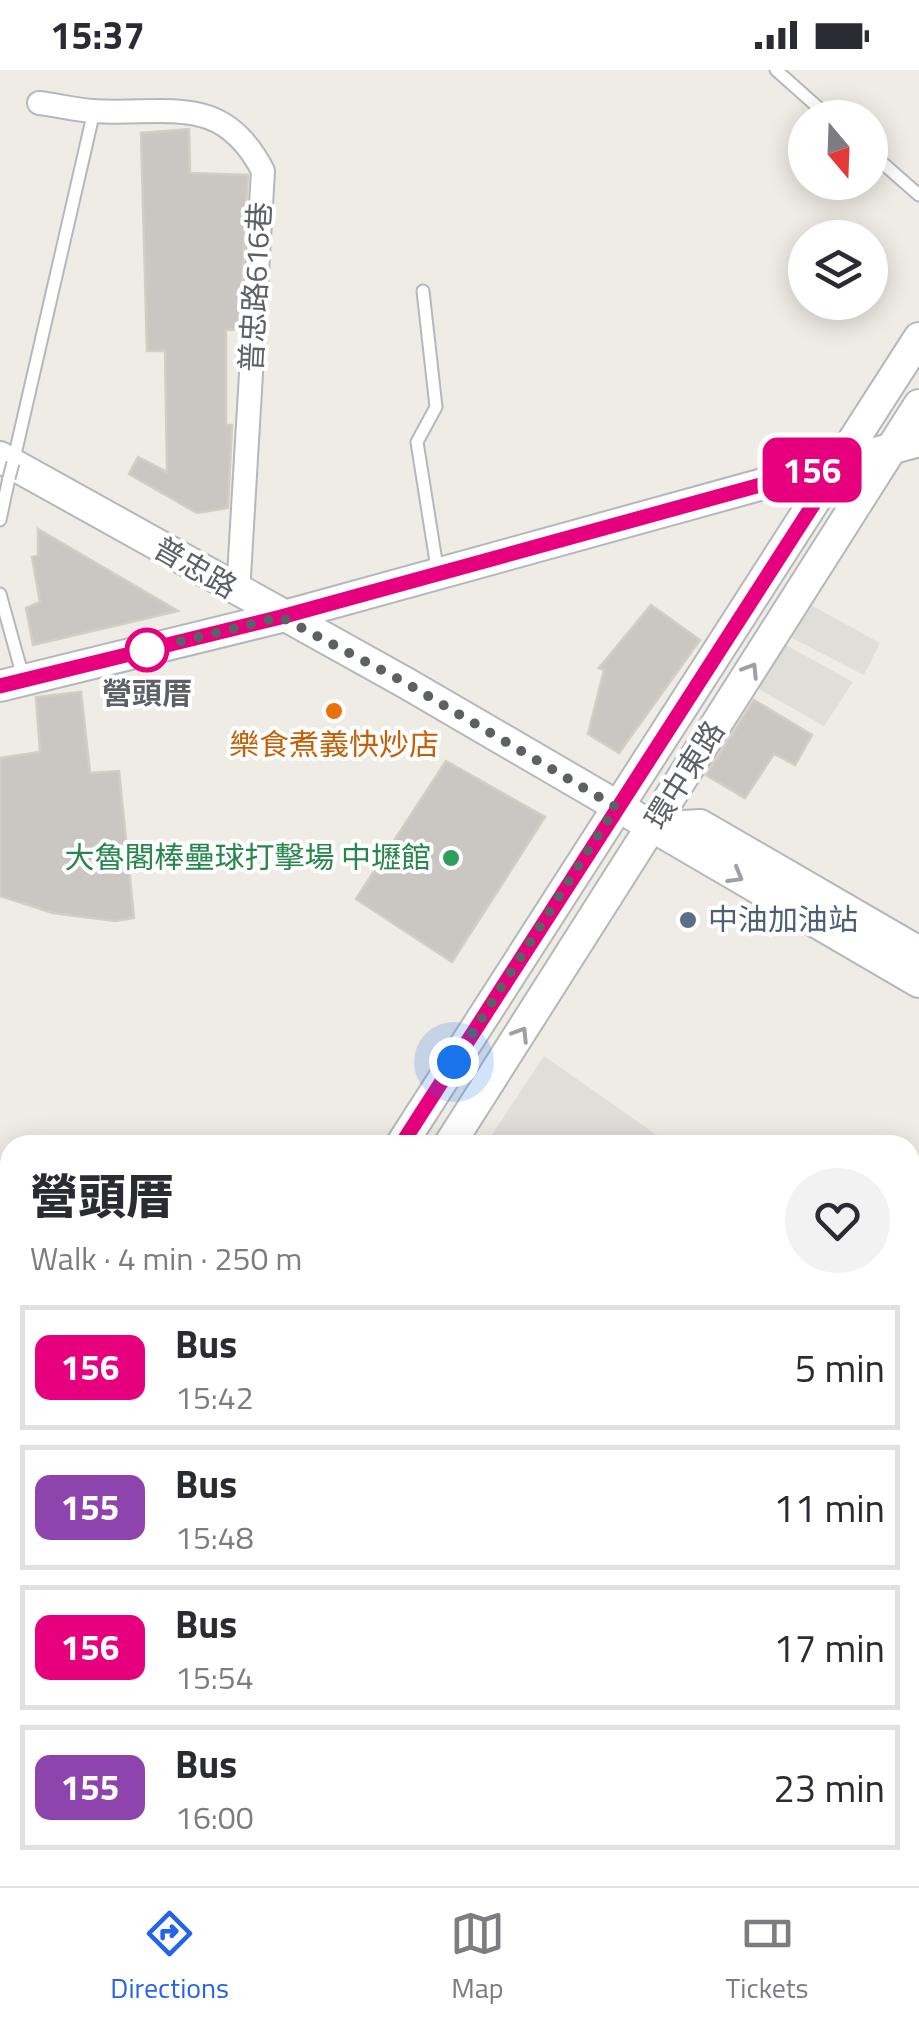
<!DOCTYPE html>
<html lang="en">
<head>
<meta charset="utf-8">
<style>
	:root { --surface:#fff; --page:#f2f2f3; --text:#2b2b33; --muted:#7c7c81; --line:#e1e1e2; --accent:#2563eb }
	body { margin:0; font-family:"Titillium Web","Noto Sans TC",sans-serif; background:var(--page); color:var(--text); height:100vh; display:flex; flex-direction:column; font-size:38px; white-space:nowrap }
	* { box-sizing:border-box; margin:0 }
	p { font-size:32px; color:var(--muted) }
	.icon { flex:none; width:55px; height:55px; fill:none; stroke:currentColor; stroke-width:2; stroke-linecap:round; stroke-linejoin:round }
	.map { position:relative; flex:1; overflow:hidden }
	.details { position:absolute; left:0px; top:1065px; width:920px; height:752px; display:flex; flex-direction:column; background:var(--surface); border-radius:30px 30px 0 0; box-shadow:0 5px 25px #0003 }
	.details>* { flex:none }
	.badge { padding:0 20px; border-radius:15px; font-size:35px; line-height:65px }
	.needle { width:65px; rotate:161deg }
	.controls { position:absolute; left:788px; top:30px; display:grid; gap:20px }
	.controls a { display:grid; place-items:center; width:100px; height:100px; border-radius:50%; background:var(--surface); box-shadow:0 5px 25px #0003; font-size:50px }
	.you { position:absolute; width:50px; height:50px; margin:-25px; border:8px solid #fff; border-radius:50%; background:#1a73e8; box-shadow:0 0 0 15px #1a73e833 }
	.map>.badge { position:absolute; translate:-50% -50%; box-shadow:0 0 0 5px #fff }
	.round { display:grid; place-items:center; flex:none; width:105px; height:105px; border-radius:52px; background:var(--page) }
	.headline { display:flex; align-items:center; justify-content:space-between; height:170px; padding:0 30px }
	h1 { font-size:48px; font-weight:800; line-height:75px }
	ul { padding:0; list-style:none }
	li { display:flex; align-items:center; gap:30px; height:125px; margin:0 20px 15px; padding:0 10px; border:5px solid var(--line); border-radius:0px }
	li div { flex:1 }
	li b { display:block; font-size:38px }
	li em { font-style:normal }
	li .badge { min-width:110px; font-weight:700; text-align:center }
	.status { display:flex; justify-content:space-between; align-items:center; height:70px; padding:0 50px; background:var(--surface); direction:ltr }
	.status svg { height:28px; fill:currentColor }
	.tab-bar { display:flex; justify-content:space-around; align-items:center; height:140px; border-top:2px solid var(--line); background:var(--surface); font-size:28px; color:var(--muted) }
	.tab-bar a { display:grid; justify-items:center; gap:5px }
	.tab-bar .current { color:var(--accent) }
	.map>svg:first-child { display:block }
	.industrial { fill:#e0ded9 }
	.building { fill:#cac7c2; stroke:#d3cec4; stroke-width:2.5 }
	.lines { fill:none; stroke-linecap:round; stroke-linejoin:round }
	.service-casing { stroke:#b5b8bb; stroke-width:15 }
	.minor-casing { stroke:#b5b8bb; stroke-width:26 }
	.tertiary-casing { stroke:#b5b8bb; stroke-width:34 }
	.service { stroke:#fff; stroke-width:11 }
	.minor { stroke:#fff; stroke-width:22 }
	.tertiary { stroke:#fff; stroke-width:30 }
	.service-bridge-casing { stroke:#b5b8bb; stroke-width:15; stroke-linecap:butt }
	.service-bridge { stroke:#fff; stroke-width:11 }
	.oneway { stroke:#9ea0a3 }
	.line-casing { stroke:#fff; stroke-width:22 }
	.line { stroke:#e6007e; stroke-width:15 }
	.walk { stroke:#5d6165; stroke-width:10; stroke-dasharray:0 18 }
	.stop-dot { fill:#fff; stroke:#e6007e; stroke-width:5 }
	.food-dot { fill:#e8710a; stroke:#fff; stroke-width:4 }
	.leisure-dot { fill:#2e9e5b; stroke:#fff; stroke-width:4 }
	.service-dot { fill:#5c6f8a; stroke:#fff; stroke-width:4 }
	.labels { text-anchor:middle; stroke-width:8; stroke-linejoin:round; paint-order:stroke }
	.street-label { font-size:30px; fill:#5d6165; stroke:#fff }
	.stop-label { font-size:30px; font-weight:bold; fill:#5d6165; stroke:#fff }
	.food-label { font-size:30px; fill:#c56008; stroke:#fff }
	.leisure-label { font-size:30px; fill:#27864d; stroke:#fff; text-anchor:end }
	.service-label { font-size:30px; fill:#4e5e75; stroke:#fff; text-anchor:start }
</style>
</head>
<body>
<div class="status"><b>15:37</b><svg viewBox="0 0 49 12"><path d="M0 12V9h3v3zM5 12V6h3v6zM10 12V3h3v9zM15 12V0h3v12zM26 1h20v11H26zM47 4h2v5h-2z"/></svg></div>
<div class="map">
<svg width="919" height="1816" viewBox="0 0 919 1816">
	<rect width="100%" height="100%" fill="#efece5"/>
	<path class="industrial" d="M809 534 880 573 864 605 788 566Z
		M782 573 853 612 824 656 755 617Z
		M544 986 671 1075H485Z
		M910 1134 919 1141V1816H549L546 1808H910Z
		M55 1808H265L258 1816H49Z"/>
	<path class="building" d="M189 59 190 103 248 105 239 259 226 260V355H232L228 438 197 443 129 404 138 387 167 402 165 281H147L141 63Z
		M38 459 178 541 33 575 26 538 40 532 32 487 38 486Z
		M651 535 700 570 619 683 588 664 604 600 599 598Z
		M81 622 90 703 119 701 134 848 115 851 53 843 0 826V688L40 682 36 627Z
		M754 630 812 665 795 695 774 684 745 728 706 705Z
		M446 691 545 747 452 892 356 829Z"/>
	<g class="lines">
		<g class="service-casing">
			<path id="service" d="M776 0 830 48
				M870 82 919 125
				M423 221 436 337 417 372 438 504
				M13 393 94 41
				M0 450 9 408
				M0 524 23 607"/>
		</g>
		<g class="minor-casing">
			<path id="minor" d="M39 33C57 35 75 40 93 41 167 46 222 21 263 101L238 523"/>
		</g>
		<g class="tertiary-casing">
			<path id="tertiary" d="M0 387 406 613 919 912
				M0 616 281 547 919 371
				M651 758 700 755 919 882
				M401 1075 919 268
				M449 1075 919 335
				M0 1706 10 1690
				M0 1771 10 1755"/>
		</g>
		<use href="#service" class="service"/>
		<use href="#minor" class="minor"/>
		<use href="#tertiary" class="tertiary"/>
		<g class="service-bridge-casing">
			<path id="service-bridge" d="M9 408 13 393"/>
		</g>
		<use href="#service-bridge" class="service-bridge"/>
	</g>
	<defs><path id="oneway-chevron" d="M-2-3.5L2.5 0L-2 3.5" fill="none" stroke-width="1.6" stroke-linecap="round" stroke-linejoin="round" transform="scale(2.5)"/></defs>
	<g class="oneway">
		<use href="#oneway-chevron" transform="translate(751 600) rotate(-58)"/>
		<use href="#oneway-chevron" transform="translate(736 806) rotate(30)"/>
		<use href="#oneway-chevron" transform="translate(521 964) rotate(-58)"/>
	</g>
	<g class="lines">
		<g class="line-casing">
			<path id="line" d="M0 616 281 547 840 393 401 1075"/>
		</g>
		<use href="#line" class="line"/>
		<path class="walk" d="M147 580 129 584 281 547 406 613 616 737 454 992"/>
	</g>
	<circle class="stop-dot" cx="147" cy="580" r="20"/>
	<circle class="food-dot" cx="334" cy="641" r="10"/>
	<circle class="leisure-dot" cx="451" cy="788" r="10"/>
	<circle class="service-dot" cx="688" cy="850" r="10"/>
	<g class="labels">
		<g class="street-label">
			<text transform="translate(256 217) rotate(-87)" y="10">普忠路616巷</text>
			<text transform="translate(195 498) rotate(30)" y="10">普忠路</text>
			<text transform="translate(685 705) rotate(-58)" y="10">環中東路</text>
		</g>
		<g class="stop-label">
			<text x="147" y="634">營頭厝</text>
		</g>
		<g class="food-label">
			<text x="334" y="685">樂食煮義快炒店</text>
		</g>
		<g class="leisure-label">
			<text x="431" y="798">大魯閣棒壘球打擊場 中壢館</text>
		</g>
		<g class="service-label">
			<text x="708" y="860">中油加油站</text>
		</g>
	</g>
</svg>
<div class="controls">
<a><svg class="needle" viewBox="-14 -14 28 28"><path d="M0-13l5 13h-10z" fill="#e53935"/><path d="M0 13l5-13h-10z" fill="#7c7c81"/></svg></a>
<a><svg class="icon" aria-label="layers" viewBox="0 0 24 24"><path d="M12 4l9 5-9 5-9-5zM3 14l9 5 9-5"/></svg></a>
</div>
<div class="you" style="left:454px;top:992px"></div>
<b class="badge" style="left:812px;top:400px;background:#e6007e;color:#fff">156</b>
<section class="details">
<div class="headline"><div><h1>營頭厝</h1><p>Walk · 4 min · 250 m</p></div><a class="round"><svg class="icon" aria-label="heart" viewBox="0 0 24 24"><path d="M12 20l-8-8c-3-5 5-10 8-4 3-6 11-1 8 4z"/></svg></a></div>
<ul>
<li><span class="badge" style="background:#e6007e;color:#fff">156</span><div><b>Bus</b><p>15:42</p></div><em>5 min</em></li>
<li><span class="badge" style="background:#8e44ad;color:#fff">155</span><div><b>Bus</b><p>15:48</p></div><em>11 min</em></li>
<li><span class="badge" style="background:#e6007e;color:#fff">156</span><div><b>Bus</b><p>15:54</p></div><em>17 min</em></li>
<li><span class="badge" style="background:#8e44ad;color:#fff">155</span><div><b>Bus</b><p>16:00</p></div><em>23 min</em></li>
</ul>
</section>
</div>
<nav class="tab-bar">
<a class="current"><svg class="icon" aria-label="directions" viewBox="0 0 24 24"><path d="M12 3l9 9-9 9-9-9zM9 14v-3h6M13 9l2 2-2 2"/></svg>Directions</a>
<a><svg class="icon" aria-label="map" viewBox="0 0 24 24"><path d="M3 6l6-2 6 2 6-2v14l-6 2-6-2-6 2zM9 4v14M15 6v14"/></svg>Map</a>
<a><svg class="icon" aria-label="tickets" viewBox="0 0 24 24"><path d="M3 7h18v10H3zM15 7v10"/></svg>Tickets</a>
</nav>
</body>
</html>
